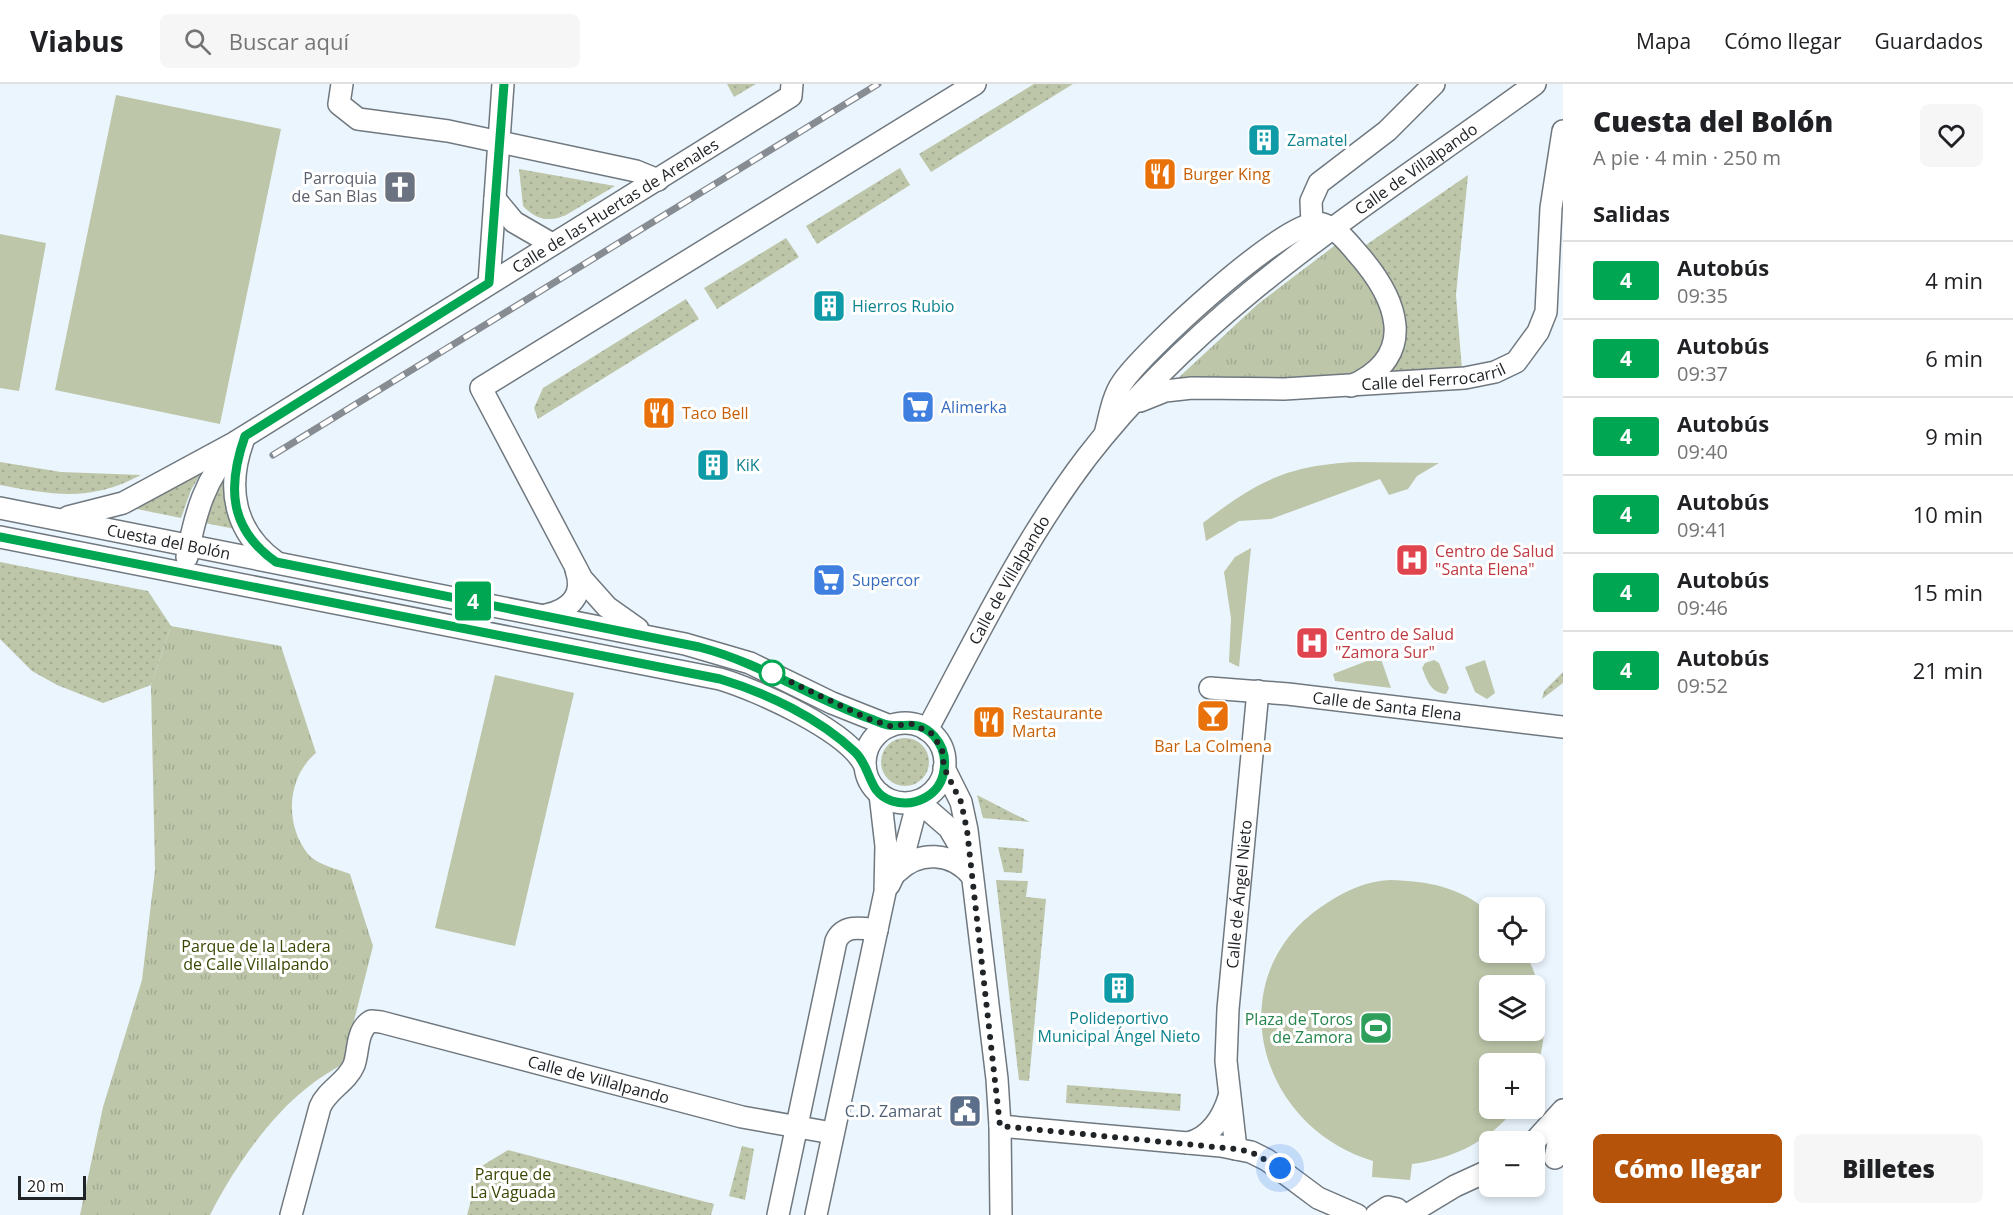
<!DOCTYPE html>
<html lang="es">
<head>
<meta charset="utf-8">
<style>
	:root { --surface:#fff; --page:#f6f6f6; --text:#202124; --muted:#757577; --line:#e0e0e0; --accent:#b45309 }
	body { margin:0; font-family:"Open Sans",sans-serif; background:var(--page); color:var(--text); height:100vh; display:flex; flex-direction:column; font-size:22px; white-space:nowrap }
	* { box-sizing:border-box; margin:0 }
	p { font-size:20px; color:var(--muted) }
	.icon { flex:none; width:33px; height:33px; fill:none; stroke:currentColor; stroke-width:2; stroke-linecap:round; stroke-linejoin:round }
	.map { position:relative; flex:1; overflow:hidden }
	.details { display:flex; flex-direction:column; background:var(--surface); width:450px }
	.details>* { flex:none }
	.badge { padding:0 12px; border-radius:4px; font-size:21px; line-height:39px }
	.fabs { position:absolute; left:1479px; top:813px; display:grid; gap:12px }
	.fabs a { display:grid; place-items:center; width:66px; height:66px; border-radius:9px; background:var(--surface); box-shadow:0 3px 9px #0003; font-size:30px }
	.scale { position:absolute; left:18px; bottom:15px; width:68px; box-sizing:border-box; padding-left:6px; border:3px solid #212427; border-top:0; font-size:16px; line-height:21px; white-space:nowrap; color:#212427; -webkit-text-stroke:4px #fff; paint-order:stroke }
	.you { position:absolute; width:30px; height:30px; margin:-15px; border:4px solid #fff; border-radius:50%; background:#1a73e8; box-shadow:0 0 0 9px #1a73e833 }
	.map>.badge { position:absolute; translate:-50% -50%; box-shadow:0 0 0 3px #fff }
	h2 { padding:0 30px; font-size:22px; line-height:54px }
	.round { display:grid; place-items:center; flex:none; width:63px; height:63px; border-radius:9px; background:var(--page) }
	.overview { display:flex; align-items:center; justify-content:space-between; height:102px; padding:0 30px }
	h1 { font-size:28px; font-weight:800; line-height:45px }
	.cta { display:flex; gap:12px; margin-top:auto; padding:12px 30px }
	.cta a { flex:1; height:69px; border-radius:9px; background:var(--accent); color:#fff; font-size:24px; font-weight:800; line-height:69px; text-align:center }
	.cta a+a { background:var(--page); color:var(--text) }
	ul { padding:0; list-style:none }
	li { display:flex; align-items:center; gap:18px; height:78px; padding:0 30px; border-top:2px solid var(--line) }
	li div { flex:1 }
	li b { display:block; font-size:22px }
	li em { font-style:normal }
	li .badge { min-width:66px; font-weight:700; text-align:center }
	header { display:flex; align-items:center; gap:36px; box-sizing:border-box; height:84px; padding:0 30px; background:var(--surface); border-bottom:2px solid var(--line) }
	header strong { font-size:28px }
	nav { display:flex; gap:33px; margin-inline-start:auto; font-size:21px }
	.search { width:420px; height:54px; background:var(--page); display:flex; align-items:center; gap:15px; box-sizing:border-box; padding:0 21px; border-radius:9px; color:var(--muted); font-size:22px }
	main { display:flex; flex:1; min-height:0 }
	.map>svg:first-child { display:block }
	.grass { fill:#bdc6a9; fill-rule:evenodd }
	.park { fill:url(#park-tufts) }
	.garden { fill:url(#garden-dots) }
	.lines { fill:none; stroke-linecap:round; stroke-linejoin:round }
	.minor-casing { stroke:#70787f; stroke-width:24 }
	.minor { stroke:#fff; stroke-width:21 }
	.rail-casing { stroke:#868c92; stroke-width:7 }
	.rail { stroke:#fff; stroke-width:4.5; stroke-dasharray:14; stroke-linecap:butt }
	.line-casing { stroke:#fff; stroke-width:14 }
	.line { stroke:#00a651; stroke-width:9 }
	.walk { stroke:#212427; stroke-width:6; stroke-dasharray:0 10.8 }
	.stop-dot { fill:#fff; stroke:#00a651; stroke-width:3 }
	.labels { text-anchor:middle; stroke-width:6; stroke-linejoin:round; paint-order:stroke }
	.culture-label { font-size:16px; fill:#0d838f; stroke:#fff; text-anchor:start }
	.street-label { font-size:16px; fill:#212427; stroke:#fff }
	.food-label { font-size:16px; fill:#c56008; stroke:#fff; text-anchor:start }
	.worship-label { font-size:16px; fill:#5b616d; stroke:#fff; text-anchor:end }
	.shop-label { font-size:16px; fill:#366cbe; stroke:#fff; text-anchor:start }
	.health-label { font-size:16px; fill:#be3a42; stroke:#fff; text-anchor:start }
	.park-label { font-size:16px; fill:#374600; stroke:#fff }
	.leisure-label { font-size:16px; fill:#27864d; stroke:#fff; text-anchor:end }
	.service-label { font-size:16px; fill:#4e5e75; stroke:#fff; text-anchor:end }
</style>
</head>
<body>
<header>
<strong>Viabus</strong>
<div class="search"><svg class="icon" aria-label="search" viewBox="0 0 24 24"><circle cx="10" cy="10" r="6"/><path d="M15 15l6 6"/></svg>Buscar aquí</div>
<nav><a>Mapa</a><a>Cómo llegar</a><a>Guardados</a></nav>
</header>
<main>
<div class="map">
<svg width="1563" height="1131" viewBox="0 0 1563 1131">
	<defs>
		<pattern id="park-tufts" width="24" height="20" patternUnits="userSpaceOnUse" patternTransform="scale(1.5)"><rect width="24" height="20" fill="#bdc6a9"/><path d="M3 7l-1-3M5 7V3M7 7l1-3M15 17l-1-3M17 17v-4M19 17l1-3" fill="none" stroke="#a2aa91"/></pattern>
		<pattern id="garden-dots" width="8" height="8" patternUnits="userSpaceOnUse" patternTransform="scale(1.5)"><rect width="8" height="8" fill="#bdc6a9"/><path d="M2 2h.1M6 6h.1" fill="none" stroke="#a2aa91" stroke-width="1.8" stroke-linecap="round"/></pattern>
	</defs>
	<rect width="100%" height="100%" fill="#ebf5fd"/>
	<path class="grass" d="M116 11 281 45 220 340 55 306Z
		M0 150 46 159 19 307 0 304Z
		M1357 378 1439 379 1417 392 1408 405 1389 411 1380 395 1271 435 1239 437 1206 457 1203 439C1257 397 1288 381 1357 378Z
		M1251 464 1239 583 1229 578 1231 534 1224 488 1235 473Z
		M1380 572 1391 604 1335 597 1333 590Z
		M1434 576 1439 579 1449 604 1446 610C1430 608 1428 598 1422 584L1425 579Z
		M1485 576 1495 609 1487 615 1475 608 1465 583Z
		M495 591 574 609 515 862 435 844Z
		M1390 796C1428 797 1460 803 1489 828L1490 868 1525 869C1546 906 1550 949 1535 990L1534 980H1490V1024L1515 1025C1489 1057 1453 1075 1412 1080L1410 1096 1372 1093 1373 1077C1254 1041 1217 888 1327 819 1347 806 1367 797 1390 796ZM1490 902H1534V946H1490Z"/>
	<path class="park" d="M1338 159 1373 201 1388 248C1376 277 1366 287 1336 295H1177L1258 220Z
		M171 542 281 562 316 669C287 693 284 740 308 770 317 781 338 785 350 790L373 862 343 980C331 987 319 994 308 1003 269 1033 232 1087 210 1131H80L103 1023 142 896 155 786 151 601Z"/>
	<path class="garden" d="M727 0H756L734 13Z
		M1034 0H1073L931 88 919 70Z
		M900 84 910 101 817 160 806 142Z
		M519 85 615 102 566 131C549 139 535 135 523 122Z
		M1468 91 1456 211 1462 286 1380 292 1397 269 1363 163Z
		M786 154 799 173 717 225 704 204Z
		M686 215 699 235 538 335 534 324 543 304Z
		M0 378 61 388 141 391C90 418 54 411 0 401Z
		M204 384 191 406 181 434 132 424Z
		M224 395 226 424 235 445 205 439 215 409Z
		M0 478 148 507 171 542 151 601 103 619 57 601 32 587 0 555Z
		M1563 588V599L1542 615 1544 607Z
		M881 678a24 24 0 1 1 48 0a24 24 0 1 1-48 0Z
		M977 711 1030 738 983 734Z
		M998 763 1024 765 1022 789 1004 788Z
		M996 796 1028 797 1026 813 1046 815 1029 997 1019 996Z
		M1067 1001 1181 1010 1180 1027 1066 1019Z
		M742 1062 754 1065 745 1116 729 1112Z
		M508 1066 714 1120 711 1131H467L480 1083Z"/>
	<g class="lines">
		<g class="minor-casing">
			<g id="minor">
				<path d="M342 0 339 20 358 35 448 47 636 87 658 96"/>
				<path d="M495 115 514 138 552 160"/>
				<path d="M1312 139 1311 117 1319 99 1387 47 1434 0"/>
				<path d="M489 199 503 0"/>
				<path id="s1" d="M1140 317 1165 307 1192 304 1284 305 1465 294 1495 288 1516 278 1538 248 1546 228 1551 124 1563 47"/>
				<path d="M1106 346C1110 331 1113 312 1122 299 1142 268 1284 137 1318 139 1334 141 1347 157 1357 169 1396 213 1421 271 1351 302"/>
				<path d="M243 357C226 404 234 448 276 478"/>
				<path id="s2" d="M0 424 685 560 750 579 832 619 890 642"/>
				<path id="s3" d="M68 433 123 419 234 359 791 12 792 0"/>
				<path d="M0 453 720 595C757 606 849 647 865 682"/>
				<path d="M187 473C195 430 205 393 236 361"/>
				<path d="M546 531C570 526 585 511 576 486"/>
				<path d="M638 545 607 523 582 495 481 304 975 0"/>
				<path id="s4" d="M1210 604 1288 610 1563 643"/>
				<circle cx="905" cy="679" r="40"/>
				<path id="s5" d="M927 646C977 553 1023 457 1087 373 1208 216 1378 115 1535 0"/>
				<path d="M944 684 961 718 967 746 997 995 1000 1042 1001 1131"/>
				<path d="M918 717 949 744 966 773"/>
				<path d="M897 788C919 766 952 768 972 792"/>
				<path d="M889 801 904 770 918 717"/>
				<path d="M1000 1042 1221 1062 1251 1068 1267 1076 1318 1114 1357 1131"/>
				<path d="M1534 1058 1563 1026"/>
				<path d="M1188 1059C1210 1054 1223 1033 1229 1013"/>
				<path id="s6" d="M1236 1065 1226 977 1228 925 1258 607"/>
				<path d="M1555 1074 1563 1036"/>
				<path id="s7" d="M291 1131 320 1023C327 1006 347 998 354 981 359 967 356 946 371 937L381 938 742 1033 832 1049"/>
				<path d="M778 1131 836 857C844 840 861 844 877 846"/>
				<path d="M816 1131 885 808 886 762 880 710"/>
				<path d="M1376 1131 1388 1123 1397 1125 1403 1131"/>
				<path d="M1407 1131 1455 1102 1490 1086"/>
			</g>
		</g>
		<use href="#minor" class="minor"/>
		<g class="rail-casing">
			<path id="rail" d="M273 371 878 0"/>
		</g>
		<use href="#rail" class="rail"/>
	</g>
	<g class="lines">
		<g class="line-casing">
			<path id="line" d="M0 453 720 595C767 609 819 634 855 668 872 684 867 709 892 717 915 724 941 711 944 686 946 674 943 662 934 652 918 635 906 644 888 641 882 640 876 637 871 635 811 614 761 579 699 563L276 478C229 445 227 403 245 352L489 199 504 0"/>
		</g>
		<use href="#line" class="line"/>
		<path class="walk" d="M772 589 869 635 890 642 912 640 931 649 942 665 944 684 961 718 967 746 1000 1042 1236 1065 1251 1068 1280 1084"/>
	</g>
	<defs>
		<g id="building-square" transform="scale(1.725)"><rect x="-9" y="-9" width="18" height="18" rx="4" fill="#0f9aa8" stroke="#fff"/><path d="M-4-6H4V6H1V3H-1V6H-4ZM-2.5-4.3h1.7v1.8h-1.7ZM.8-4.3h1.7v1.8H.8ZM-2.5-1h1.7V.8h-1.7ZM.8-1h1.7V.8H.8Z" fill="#fff"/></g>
		<g id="restaurant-square" transform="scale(1.725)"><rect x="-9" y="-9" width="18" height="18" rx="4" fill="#e8710a" stroke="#fff"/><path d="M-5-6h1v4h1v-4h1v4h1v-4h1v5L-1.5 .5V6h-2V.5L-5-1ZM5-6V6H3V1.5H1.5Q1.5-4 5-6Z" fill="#fff"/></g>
		<g id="church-square" transform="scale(1.725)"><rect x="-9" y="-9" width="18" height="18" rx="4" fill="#6b7280" stroke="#fff"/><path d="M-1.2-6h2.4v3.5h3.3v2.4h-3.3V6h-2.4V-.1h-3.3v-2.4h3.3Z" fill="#fff"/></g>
		<g id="supermarket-square" transform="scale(1.725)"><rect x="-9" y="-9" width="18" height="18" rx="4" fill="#3f7fe0" stroke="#fff"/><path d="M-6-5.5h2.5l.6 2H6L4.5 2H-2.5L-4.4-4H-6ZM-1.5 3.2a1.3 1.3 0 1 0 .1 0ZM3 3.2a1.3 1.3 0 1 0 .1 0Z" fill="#fff"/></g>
		<g id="hospital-square" transform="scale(1.725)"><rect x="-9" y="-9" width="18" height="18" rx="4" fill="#e0444e" stroke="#fff"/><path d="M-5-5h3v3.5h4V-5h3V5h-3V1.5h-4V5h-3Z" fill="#fff"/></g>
		<g id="bar-square" transform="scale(1.725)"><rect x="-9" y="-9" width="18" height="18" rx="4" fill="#e8710a" stroke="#fff"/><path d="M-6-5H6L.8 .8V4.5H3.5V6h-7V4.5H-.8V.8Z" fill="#fff"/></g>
		<g id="stadium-square" transform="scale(1.725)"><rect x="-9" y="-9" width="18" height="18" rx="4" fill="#2e9e5b" stroke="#fff"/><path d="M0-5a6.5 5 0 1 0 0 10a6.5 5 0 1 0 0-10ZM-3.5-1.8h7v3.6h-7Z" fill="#fff"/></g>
		<g id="civic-square" transform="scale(1.725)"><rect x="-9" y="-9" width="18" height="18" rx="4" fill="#5c6f8a" stroke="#fff"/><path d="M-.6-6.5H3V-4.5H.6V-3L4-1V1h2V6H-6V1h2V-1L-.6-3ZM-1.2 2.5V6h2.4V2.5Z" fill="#fff"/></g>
	</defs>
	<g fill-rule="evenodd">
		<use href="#building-square" x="1264" y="56"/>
		<use href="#restaurant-square" x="1160" y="90"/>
		<use href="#church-square" x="400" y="103"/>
		<use href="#building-square" x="829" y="222"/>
		<use href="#supermarket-square" x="918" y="323"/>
		<use href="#restaurant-square" x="659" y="329"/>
		<use href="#building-square" x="713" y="381"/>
		<use href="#hospital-square" x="1412" y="476"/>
		<use href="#supermarket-square" x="829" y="496"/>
		<use href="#hospital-square" x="1312" y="559"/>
		<use href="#bar-square" x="1213" y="632"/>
		<use href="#restaurant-square" x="989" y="638"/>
		<use href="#building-square" x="1119" y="904"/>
		<use href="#stadium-square" x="1376" y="944"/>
		<use href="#civic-square" x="965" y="1027"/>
	</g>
	<circle class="stop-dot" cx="772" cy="589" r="12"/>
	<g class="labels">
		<g class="culture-label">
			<text x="1287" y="62">Zamatel</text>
			<text x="852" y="228">Hierros Rubio</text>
			<text x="736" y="387">KiK</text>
			<text x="1119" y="940" text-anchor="middle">Polideportivo<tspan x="1119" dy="18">Municipal Ángel Nieto</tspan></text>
		</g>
		<g class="street-label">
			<text dy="6" stroke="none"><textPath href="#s5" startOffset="756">Calle de Villalpando</textPath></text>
			<text dy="6" stroke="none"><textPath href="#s3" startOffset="632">Calle de las Huertas de Arenales</textPath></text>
			<text dy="6" stroke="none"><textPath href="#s1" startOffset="296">Calle del Ferrocarril</textPath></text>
			<text dy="6" stroke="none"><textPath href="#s2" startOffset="172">Cuesta del Bolón</textPath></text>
			<text dy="6" stroke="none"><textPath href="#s5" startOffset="171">Calle de Villalpando</textPath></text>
			<text dy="6" stroke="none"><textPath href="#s4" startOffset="178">Calle de Santa Elena</textPath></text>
			<text dy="6" stroke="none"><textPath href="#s6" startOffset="256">Calle de Ángel Nieto</textPath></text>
			<text dy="6" stroke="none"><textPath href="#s7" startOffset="450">Calle de Villalpando</textPath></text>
		</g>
		<g class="food-label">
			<text x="1183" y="96">Burger King</text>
			<text x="682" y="335">Taco Bell</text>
			<text x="1012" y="635">Restaurante<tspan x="1012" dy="18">Marta</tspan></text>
			<text x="1213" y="668" text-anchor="middle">Bar La Colmena</text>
		</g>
		<g class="worship-label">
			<text x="377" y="100">Parroquia<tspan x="377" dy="18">de San Blas</tspan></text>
		</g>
		<g class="shop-label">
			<text x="941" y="329">Alimerka</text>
			<text x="852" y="502">Supercor</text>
		</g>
		<g class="health-label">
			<text x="1435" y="473">Centro de Salud<tspan x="1435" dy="18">"Santa Elena"</tspan></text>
			<text x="1335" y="556">Centro de Salud<tspan x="1335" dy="18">"Zamora Sur"</tspan></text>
		</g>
		<g class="park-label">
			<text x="256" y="868">Parque de la Ladera<tspan x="256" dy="18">de Calle Villalpando</tspan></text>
			<text x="513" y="1096">Parque de<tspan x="513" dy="18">La Vaguada</tspan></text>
		</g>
		<g class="leisure-label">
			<text x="1353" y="941">Plaza de Toros<tspan x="1353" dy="18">de Zamora</tspan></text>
		</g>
		<g class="service-label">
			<text x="942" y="1033">C.D. Zamarat</text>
		</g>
	</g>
</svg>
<div class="fabs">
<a><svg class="icon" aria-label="locate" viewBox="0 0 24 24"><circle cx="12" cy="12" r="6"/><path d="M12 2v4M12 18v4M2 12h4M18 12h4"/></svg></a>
<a><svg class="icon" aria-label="layers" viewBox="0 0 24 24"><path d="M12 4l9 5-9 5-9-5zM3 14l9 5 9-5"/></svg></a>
<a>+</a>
<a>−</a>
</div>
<div class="scale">20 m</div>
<div class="you" style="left:1280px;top:1084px"></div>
<b class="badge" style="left:473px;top:517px;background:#00a651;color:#fff">4</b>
</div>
<section class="details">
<div class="overview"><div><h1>Cuesta del Bolón</h1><p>A pie · 4 min · 250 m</p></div><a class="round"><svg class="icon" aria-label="heart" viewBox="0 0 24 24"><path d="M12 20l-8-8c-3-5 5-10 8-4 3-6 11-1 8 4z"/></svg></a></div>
<h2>Salidas</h2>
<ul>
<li><span class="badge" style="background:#00a651;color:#fff">4</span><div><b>Autobús</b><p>09:35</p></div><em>4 min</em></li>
<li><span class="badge" style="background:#00a651;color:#fff">4</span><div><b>Autobús</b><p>09:37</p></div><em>6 min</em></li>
<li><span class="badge" style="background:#00a651;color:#fff">4</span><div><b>Autobús</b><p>09:40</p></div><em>9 min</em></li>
<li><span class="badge" style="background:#00a651;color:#fff">4</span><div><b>Autobús</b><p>09:41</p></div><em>10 min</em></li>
<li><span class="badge" style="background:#00a651;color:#fff">4</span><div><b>Autobús</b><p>09:46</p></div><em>15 min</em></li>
<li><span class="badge" style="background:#00a651;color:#fff">4</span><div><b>Autobús</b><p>09:52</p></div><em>21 min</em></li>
</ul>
<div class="cta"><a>Cómo llegar</a><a>Billetes</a></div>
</section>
</main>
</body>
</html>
